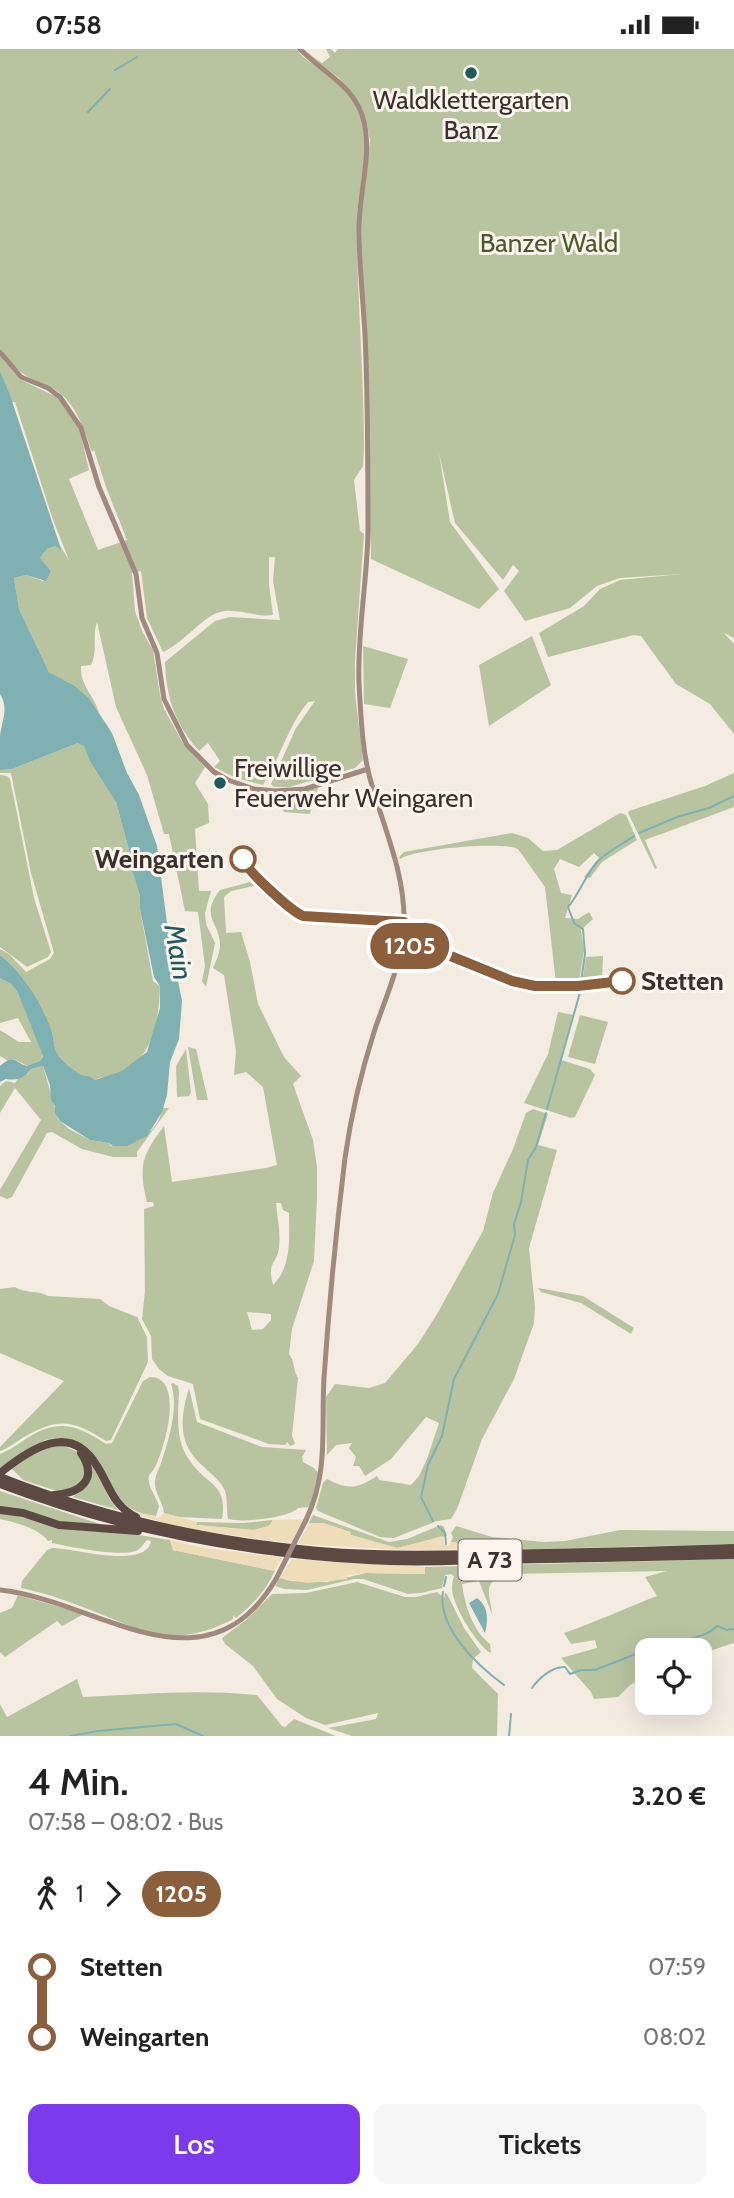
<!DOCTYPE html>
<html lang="de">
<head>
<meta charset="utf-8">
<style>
	:root { --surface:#fff; --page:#f6f6f6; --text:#222; --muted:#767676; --accent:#7c3aed }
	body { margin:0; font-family:Cabin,sans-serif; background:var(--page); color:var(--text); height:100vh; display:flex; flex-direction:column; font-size:26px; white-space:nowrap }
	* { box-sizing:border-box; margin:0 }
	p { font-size:23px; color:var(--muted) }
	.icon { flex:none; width:38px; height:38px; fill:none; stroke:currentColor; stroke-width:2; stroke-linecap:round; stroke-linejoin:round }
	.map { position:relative; height:1687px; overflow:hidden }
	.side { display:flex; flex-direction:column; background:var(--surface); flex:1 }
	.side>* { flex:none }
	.badge { padding:0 14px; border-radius:23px; font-size:24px; line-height:46px }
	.controls { position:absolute; left:635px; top:1589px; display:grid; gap:14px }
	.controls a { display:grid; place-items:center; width:77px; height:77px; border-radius:14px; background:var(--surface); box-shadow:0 7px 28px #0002; font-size:35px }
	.map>.badge { position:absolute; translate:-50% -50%; box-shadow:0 0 0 4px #fff }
	.legs { display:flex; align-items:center; gap:10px; height:77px; padding:0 28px; font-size:23px }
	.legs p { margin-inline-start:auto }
	.overview { display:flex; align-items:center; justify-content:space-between; height:119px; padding:0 28px }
	h1 { font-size:38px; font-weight:600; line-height:52px }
	.primary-button { display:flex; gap:14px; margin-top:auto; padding:14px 28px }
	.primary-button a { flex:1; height:80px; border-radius:14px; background:var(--accent); color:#fff; font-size:28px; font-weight:600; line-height:80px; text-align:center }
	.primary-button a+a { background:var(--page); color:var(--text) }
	ul { padding:0 28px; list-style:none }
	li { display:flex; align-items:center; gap:24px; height:70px; font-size:26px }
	li i { display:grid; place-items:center; width:10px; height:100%; margin:0 9px; background:currentColor }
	li i::after { content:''; width:18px; height:18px; margin:-9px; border:5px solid; border-radius:50%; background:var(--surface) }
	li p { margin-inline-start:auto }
	li:first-child i { background:linear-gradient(#0000 50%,currentColor 0) }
	li:last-child i { background:linear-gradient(currentColor 50%,#0000 0) }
	.status { display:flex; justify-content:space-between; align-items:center; height:49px; padding:0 35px; background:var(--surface); direction:ltr }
	.status svg { height:19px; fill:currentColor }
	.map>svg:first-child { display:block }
	.green { fill:#b8c4a0; fill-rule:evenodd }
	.sand { fill:#efdcb8 }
	.water { fill:#7fb0b2 }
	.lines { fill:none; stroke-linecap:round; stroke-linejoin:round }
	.stream { stroke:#7fb0b2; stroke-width:2 }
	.secondary { stroke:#a18a7d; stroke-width:5 }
	.highway { stroke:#5c4a42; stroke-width:8 }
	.secondary-bridge { stroke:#a18a7d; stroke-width:5 }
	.line-1-casing { stroke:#fff; stroke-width:16 }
	.line-1 { stroke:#8b5e3c; stroke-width:10 }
	.poi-dot { fill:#1f5a5e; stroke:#fbf5ee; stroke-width:2.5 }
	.stop-1-dot { fill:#fff; stroke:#8b5e3c; stroke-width:3.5 }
	.labels { text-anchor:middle; stroke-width:6; stroke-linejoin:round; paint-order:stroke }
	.shield { fill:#fbf5ee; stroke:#756b66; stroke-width:2 }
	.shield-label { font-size:24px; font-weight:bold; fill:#3b302b }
	.poi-label { font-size:26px; fill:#3b302b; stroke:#fbf5ee }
	.park-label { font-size:26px; fill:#4a5a2e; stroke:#fbf5ee }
	.stop-label { font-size:26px; font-weight:bold; fill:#3b302b; stroke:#fbf5ee; text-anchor:end }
	.water-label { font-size:28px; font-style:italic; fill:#1f5a5e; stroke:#fbf5ee }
</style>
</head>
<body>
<div class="status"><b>07:58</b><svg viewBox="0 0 49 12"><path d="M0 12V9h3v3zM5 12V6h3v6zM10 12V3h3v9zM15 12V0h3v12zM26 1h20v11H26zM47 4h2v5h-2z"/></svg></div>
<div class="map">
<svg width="734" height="1687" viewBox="0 0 734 1687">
	<rect width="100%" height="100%" fill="#f4ebe1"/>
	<path class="green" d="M0 0H297L302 7C322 23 349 37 359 62 373 97 357 138 357 174 357 249 364 324 364 399L363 417 354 431 360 482 364 485 355 611V644L363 711 355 719 289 738H274L271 735 296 679 315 652 308 653C288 677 280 709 263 736L236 729 214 718 220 712 208 694 199 702C175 675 166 648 165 613L215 572 230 568 280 571 273 532 275 508H269V536L273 566C255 569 235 557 217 564 201 570 183 594 163 603L147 569 141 522 132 524 135 562 142 582 153 601 160 646 164 660 183 694 205 718 195 734 208 755 209 774 195 780 199 842H211L205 864 206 875 215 894 206 938 202 932 205 917 198 863 185 862 169 785H164L147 726 116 658 97 573C92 587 98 602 91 616L81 617C80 637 94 646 99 664L89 649 75 637 49 623 19 560 14 529 26 526 43 532 51 522 40 509 47 500 55 497 60 500V497L69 511 53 471 15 353H12L0 322V307L19 330 59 349 80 382 89 421 69 430 98 501 127 491 107 441 94 401 92 403C85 383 78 360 61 345 50 335 34 333 22 324 13 318 7 308 0 299Z
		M302 0 322 14 330 8 326 0H331L335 4 338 0H734V589L724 584 734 595V685L710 655 676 635 641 587 634 586 548 608 539 584 584 557 600 540 620 531 682 525 620 529 597 537 570 559 525 572 504 542 519 522 513 516 503 531 455 474 439 404 450 473 499 540 479 560 371 510 361 166 370 91 367 75 360 56 340 30Z
		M532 587 551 636 489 677 479 616Z
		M363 597 408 610 390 659 364 655Z
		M78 694 83 695 116 753 130 805 131 818 140 847V860L153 932 160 937C159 971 153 1012 117 1025 109 1028 102 1027 95 1031L89 1027 81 1026C73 1020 62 1013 57 1004 53 996 54 986 50 977 40 951 22 923 0 906V900L9 905 26 923 50 910 54 904 31 824 11 724H0V721L12 720Z
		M734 724V758L645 791 657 819 655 820 628 764 629 762 705 737Z
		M0 726 7 727 10 730 34 849 51 903 48 908 27 918 0 898Z
		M318 739 310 765 284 763 279 754 259 746 261 744 283 745Z
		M620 764 626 766 637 791 602 813 590 829 584 828 599 809 594 804 579 818 560 810 554 820 561 844 572 846 565 869 578 870 589 863 593 870 581 881 584 902 579 932 564 930 556 934 545 838 518 800C503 792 413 800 400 810L399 808 404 803 512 784 528 789 543 802 557 801Z
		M254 832V837L231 842 224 848 226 884 241 883 250 913 258 955 284 1008 301 1027 293 1035 313 1091 317 1118V1149L314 1212 292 1280 289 1305C295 1313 293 1321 298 1329L292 1387 295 1395 290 1397 287 1393 285 1396 269 1395 200 1370 193 1335 168 1327 159 1320 152 1310 151 1287 142 1270 145 1242 144 1160 154 1157 153 1153H147C138 1117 142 1106 164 1077L172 1133 266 1119 277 1116 263 1038 246 1023 234 1026 236 1002 224 926 213 919C216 912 220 904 220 896 220 873 199 868 220 841ZM276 1154H281L283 1161 289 1164C289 1190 292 1217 273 1236 267 1212 276 1217 279 1199 281 1184 277 1168 276 1154ZM247 1263 271 1265V1271L263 1280 252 1281Z
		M603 907 602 932 582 934 586 908Z
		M0 929 11 935 17 942 43 1005 40 1012 28 1017 13 1010 7 1011 0 1007V981L19 993H31L18 969 0 974Z
		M558 963 574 966 561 1011 590 1020 595 1026 575 1068 571 1069 524 1054 548 1005Z
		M580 966 608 973 595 1015 568 1008Z
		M188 998 196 1000 208 1051H197Z
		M186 1000 191 1043 189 1047 177 1048 176 1017Z
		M43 1017 58 1070 69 1080 90 1091 109 1094 111 1097C138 1090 155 1089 163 1059H169L137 1103V1108H113L82 1100 52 1083 47 1084 12 1148 7 1150 0 1147V1141L41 1071 15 1039 0 1064V1037L6 1032 15 1034 19 1028 28 1025 31 1020Z
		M533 1060 548 1065 538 1096 557 1101 529 1199 535 1258 534 1274 514 1330 482 1390 457 1460 451 1470 437 1472 394 1489 380 1488 318 1462 316 1459 323 1434 327 1430C348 1441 357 1440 377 1427L379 1431 411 1436 419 1427 427 1410 439 1374 426 1368 391 1410 365 1427 359 1417H353L356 1408 349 1399 352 1394 336 1396 327 1406 326 1348 335 1335 369 1339 385 1334 418 1295 437 1265 483 1182 493 1144 513 1100 526 1064Z
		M15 1238C26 1245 38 1241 48 1247L100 1250 109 1257 137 1268 147 1288 148 1313 111 1391 106 1392C73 1371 59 1368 24 1388 16 1393 9 1399 0 1402V1398L64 1332 0 1304V1240Z
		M538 1239 583 1247 634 1279 631 1285 581 1254 541 1243Z
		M150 1328C185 1328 165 1399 155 1418 154 1421 150 1424 149 1427 146 1435 157 1449 159 1457L156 1467C118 1466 99 1423 80 1395 68 1389 58 1387 45 1391L0 1419V1405C11 1401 19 1394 29 1388 60 1369 78 1377 106 1395L112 1394 143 1332Z
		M173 1334 178 1337 179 1343C178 1366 175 1392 190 1412 207 1437 228 1434 222 1470L179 1468 164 1464C163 1453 154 1443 155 1433 155 1426 160 1418 162 1411 169 1389 179 1358 171 1335Z
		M189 1339 197 1373 262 1398 306 1401 302 1408 303 1413 314 1419 319 1425 310 1458 298 1459C289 1469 242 1474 228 1470 226 1461 228 1451 225 1442 222 1433 211 1425 204 1418 177 1396 180 1369 189 1339Z
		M59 1395 78 1403 86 1418 82 1432 72 1441 57 1442 23 1431 11 1419 43 1399Z
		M89 1412 96 1420 109 1449 118 1461 73 1448 88 1434Z
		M0 1442 109 1478 77 1476 0 1459Z
		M0 1463 83 1482 126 1484 170 1491 173 1501 275 1522C265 1542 253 1556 236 1569L233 1566V1570C213 1581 188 1589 165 1586 144 1584 123 1574 103 1566 76 1555 50 1545 21 1539L22 1532 47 1501 52 1499C73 1499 146 1521 151 1492L147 1491C143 1495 142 1499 136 1502 118 1508 71 1498 52 1494V1491L48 1492C40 1480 15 1473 0 1470Z
		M313 1466 389 1493 407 1490 441 1476 444 1478 447 1487 397 1499 351 1486 350 1483 323 1474H309Z
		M273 1471 269 1477 254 1481 196 1476 197 1473 244 1474Z
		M456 1477 492 1488 544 1493 565 1492 620 1481 734 1482V1495L502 1501 451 1493 453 1488 451 1484Z
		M734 1510V1594L700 1605V1601H648L647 1626 630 1636 618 1648 594 1650 591 1643 561 1609 597 1599 595 1591 571 1595 564 1584C596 1573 626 1559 657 1547L645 1528 667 1522 505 1525C480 1536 491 1546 492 1565L479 1532 462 1535C465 1557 473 1582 490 1595L491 1604C477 1597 451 1554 452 1538 452 1534 453 1531 454 1527L451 1525 445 1526 442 1539 421 1544 408 1545 363 1530H354L307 1541 284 1540 275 1537 280 1529 291 1532 327 1533 366 1524 425 1525V1518Z
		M357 1533 405 1548H416L437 1543 444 1549 445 1544 447 1545 464 1579 481 1603 473 1610 472 1619 498 1645 497 1687H352L328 1679 376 1670 378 1664 325 1676 306 1669 277 1650 253 1617 225 1595 222 1589 246 1571 272 1545 306 1544Z
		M18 1546 84 1565 62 1577 57 1572 5 1608 0 1603V1564L12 1559Z
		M77 1630 83 1648C143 1645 197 1640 257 1646L282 1677 285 1678 294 1670 336 1687H0V1655L7 1668Z"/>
	<path class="sand" d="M131 1462 156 1467 157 1470 164 1464 197 1473 196 1476 253 1481 269 1477 273 1471 304 1470 291 1494C242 1487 175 1482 131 1462Z
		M309 1474H323L350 1483 351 1486 397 1499 443 1487 444 1495 448 1497 451 1493 503 1500 402 1501 298 1495Z
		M170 1491 205 1499 282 1509 274 1522 173 1501Z
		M292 1510 425 1518V1525L366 1524 347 1526V1530L307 1534 280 1529Z"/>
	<path class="water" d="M0 322 10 346 60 497 61 501 55 497 47 500 40 509 51 522 46 532 26 526 14 529 19 560 49 623 75 637 89 649 112 684 127 724 139 746 157 797 168 882 182 952 179 990 170 1013 167 1046 162 1063 147 1087 127 1097H113L109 1094 90 1091 60 1072 55 1064V1057L51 1051 50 1036 43 1017 31 1020C26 1029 15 1032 6 1030L0 1033V1017C15 1004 13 1013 27 1017L40 1012 43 1007 17 942 11 935 0 929V906C22 923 40 951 50 977 54 986 53 996 57 1004 62 1013 73 1020 81 1026L89 1027 95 1031 122 1022 147 1003 160 959V937L154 928 140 860V847L131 818 130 805 116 753 90 712 84 697 78 694 12 720 0 721C0 710 0 698 0 687 2 672 9 659 0 645Z
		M477 1549C489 1558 488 1571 485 1584L469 1554Z"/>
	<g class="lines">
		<path class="stream" d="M115 21 137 8
			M88 63 110 40
			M639 784 677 768 709 759 734 747
			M547 1060 579 947 585 905 583 880 574 874 568 858C580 844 585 826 598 812 608 802 623 795 634 787
			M433 1472 421 1448 428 1416 442 1387 454 1330 498 1245 515 1186 514 1175 521 1153 528 1111 536 1098 546 1064
			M438 1477 445 1484 446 1495
			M444 1537 446 1528
			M443 1543C437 1579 478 1617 504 1636
			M532 1639C539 1629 553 1617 565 1618L570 1625 581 1621H595L641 1603 645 1598C666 1592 702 1593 717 1577L727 1581 734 1580
			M70 1687 98 1682 176 1675 203 1687
			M509 1687 511 1665"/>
		<path class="secondary" d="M300 0C323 24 356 37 364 73 372 106 359 144 359 179 359 214 363 250 365 285 368 351 368 417 368 483 367 534 357 585 359 635 361 667 362 703 371 733 384 780 405 824 404 873 403 912 386 947 374 983 361 1024 351 1066 345 1109 336 1182 329 1256 324 1329 321 1380 329 1423 306 1471
			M0 303 21 328 48 339 60 348 81 379 99 438 136 525 142 569 157 604 164 650 187 696 214 723 228 731 254 740 275 742 305 740 368 720
			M0 1541C97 1551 205 1650 276 1530"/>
		<path class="highway" d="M0 1424C30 1400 70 1372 97 1417 110 1437 112 1456 136 1468
			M0 1428C96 1466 196 1489 299 1500 360 1507 422 1506 484 1505 568 1504 651 1502 734 1499
			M0 1435C118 1480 241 1504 368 1511 408 1514 449 1512 490 1511 571 1510 653 1508 734 1506
			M54 1446C80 1444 99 1431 81 1404
			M0 1461 23 1464 59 1476 138 1482"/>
		<path class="secondary-bridge" d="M276 1530 306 1471"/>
	</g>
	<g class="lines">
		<g class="line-1-casing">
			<path id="line-1" d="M243 810C246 821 291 862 303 867L404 873 402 895 448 906 512 932 535 937H578L622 932"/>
		</g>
		<use href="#line-1" class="line-1"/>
	</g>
	<g class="poi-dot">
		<circle cx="471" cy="24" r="7"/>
		<circle cx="220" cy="734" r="7"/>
	</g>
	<g class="stop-1-dot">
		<circle cx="243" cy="810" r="12"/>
		<circle cx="622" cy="932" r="12"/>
	</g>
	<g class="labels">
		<rect class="shield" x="458.5" y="1490.5" width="63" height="41" rx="5"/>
		<g class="shield-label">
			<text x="490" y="1519">A 73</text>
		</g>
		<g class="poi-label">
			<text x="471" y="60">Waldklettergarten<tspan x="471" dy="30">Banz</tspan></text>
			<text x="234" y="728" text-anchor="start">Freiwillige<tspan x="234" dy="30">Feuerwehr Weingaren</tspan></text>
		</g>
		<g class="park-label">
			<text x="549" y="203">Banzer Wald</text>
		</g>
		<g class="stop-label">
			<text x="224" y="819">Weingarten</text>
			<text x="641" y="941" text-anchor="start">Stetten</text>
		</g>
		<g class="water-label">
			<text transform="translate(179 903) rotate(80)" y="10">Main</text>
		</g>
	</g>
</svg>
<div class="controls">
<a><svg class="icon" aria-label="locate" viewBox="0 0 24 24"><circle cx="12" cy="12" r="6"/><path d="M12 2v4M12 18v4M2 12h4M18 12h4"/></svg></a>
</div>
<b class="badge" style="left:410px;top:897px;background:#8b5e3c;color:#fff">1205</b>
</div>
<section class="side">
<div class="overview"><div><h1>4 Min.</h1><p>07:58 – 08:02 · Bus</p></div><b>3.20 €</b></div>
<div class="legs"><svg class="icon" aria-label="walk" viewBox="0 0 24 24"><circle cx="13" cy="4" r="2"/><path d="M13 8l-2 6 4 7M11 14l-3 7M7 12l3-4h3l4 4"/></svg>1<svg class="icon" aria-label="forward" viewBox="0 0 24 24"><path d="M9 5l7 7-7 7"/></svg><b class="badge" style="background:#8b5e3c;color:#fff">1205</b></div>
<ul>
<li><i style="color:#8b5e3c"></i><b>Stetten</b><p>07:59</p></li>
<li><i style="color:#8b5e3c"></i><b>Weingarten</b><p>08:02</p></li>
</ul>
<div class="primary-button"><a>Los</a><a>Tickets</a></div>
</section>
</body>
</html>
